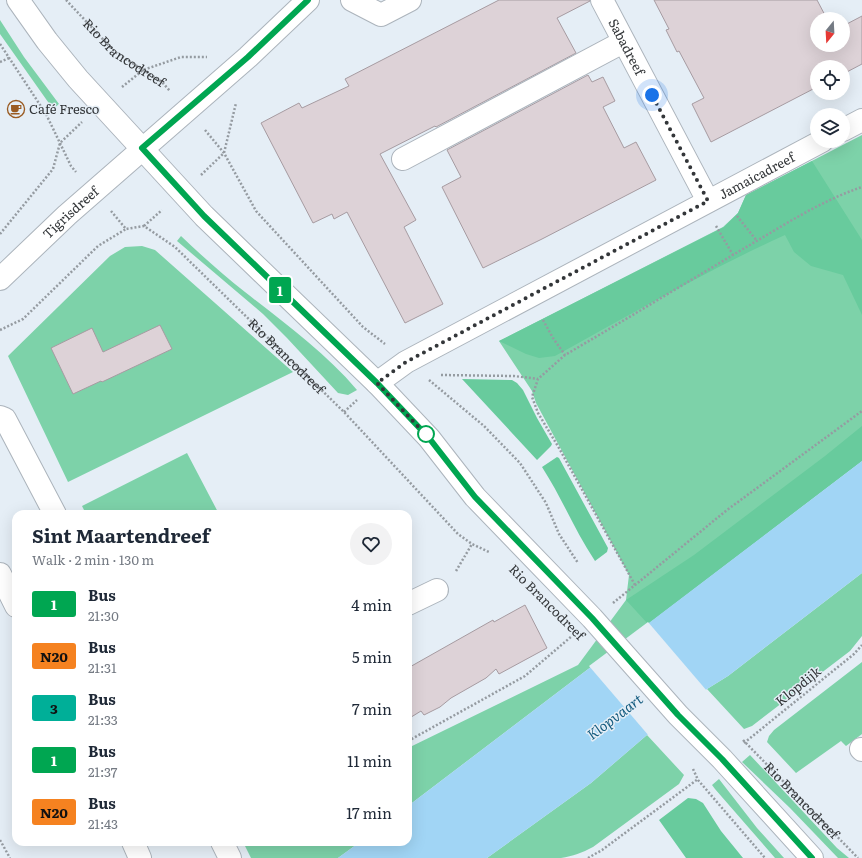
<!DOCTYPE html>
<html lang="en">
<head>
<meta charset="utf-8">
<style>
	:root { --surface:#fff; --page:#f2f2f3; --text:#1f2937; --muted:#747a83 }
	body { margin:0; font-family:Literata,serif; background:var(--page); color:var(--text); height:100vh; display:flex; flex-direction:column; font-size:15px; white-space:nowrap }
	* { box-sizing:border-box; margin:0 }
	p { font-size:13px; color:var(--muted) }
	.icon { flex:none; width:22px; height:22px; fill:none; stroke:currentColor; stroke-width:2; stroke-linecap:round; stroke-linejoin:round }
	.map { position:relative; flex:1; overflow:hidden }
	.drawer { position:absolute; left:12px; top:510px; width:400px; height:336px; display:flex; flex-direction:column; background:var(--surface); border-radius:12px; box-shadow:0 4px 16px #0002 }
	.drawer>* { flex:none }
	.badge { padding:0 8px; border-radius:3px; font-size:14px; line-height:26px }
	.needle { width:26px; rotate:198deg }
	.controls { position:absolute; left:810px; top:12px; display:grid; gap:8px }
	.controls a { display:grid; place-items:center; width:40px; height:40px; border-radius:50%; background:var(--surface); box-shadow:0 4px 16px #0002; font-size:20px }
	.you { position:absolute; width:20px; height:20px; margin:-10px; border:3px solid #fff; border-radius:50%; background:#1a73e8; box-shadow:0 0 0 6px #1a73e833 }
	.map>.badge { position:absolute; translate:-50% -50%; box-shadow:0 0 0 2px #fff }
	.round { display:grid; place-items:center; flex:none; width:42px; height:42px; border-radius:21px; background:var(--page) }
	.summary { display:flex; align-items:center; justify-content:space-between; height:68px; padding:0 20px }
	h1 { font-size:19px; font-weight:700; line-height:30px }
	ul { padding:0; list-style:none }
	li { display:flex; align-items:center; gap:12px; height:52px; padding:0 20px }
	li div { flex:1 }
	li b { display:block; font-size:15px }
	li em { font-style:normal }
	li .badge { min-width:44px; font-weight:700; text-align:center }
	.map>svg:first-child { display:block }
	.green { fill:#7dd2a9 }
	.forest { fill:#68cb9d }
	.water { fill:#a1d5f5 }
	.pier { fill:#e5eef6 }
	.building { fill:#ddd2d7; stroke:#a69ba1 }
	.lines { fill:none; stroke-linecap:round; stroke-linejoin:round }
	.minor-casing { stroke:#acb4bc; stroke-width:24 }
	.path { stroke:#959ba1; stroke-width:2.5; stroke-dasharray:2 2; stroke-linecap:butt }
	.minor { stroke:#fff; stroke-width:22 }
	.line-casing { stroke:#fff; stroke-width:9 }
	.line { stroke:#00a651; stroke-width:6 }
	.walk { stroke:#333639; stroke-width:4; stroke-dasharray:0 7.2 }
	.stop-dot { fill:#fff; stroke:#00a651; stroke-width:2 }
	.labels { text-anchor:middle; stroke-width:3; stroke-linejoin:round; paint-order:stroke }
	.street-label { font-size:13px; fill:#333639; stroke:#e5eef6 }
	.poi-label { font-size:13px; fill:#333639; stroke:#e5eef6; text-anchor:start }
	.water-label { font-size:14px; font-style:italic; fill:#165d80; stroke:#e5eef6 }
</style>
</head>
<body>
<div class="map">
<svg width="862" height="858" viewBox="0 0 862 858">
	<rect width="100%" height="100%" fill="#e5eef6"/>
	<path class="green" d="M0 20 24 57 59 104 53 109 0 34Z
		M862 135V461L408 806V748L578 665 626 600 629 575 536 403 532 391 499 341 723 227 738 213 746 195Z
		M181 236C201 255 223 275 245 292 284 323 325 352 357 390L348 395 338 393 287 338 263 314 177 241Z
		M142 246 155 250 293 372 68 482 8 356 110 256 125 247Z
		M187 453 219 514H86L82 506Z
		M862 573V636L850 651 752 726 744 729 707 689 728 676Z
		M862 662V734L846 746 841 741 796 773 767 742 769 736 774 730Z
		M647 735 684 775 679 784 593 847C582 853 573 856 561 858H487L591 783Z
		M750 755 837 848 849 858H838L790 808 742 762Z
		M719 779 757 828 784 858H775L715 789 712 785Z
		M243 842H360L338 858H251Z"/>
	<path class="forest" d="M812 161 862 240V315L843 275 811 266 794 252 785 235C706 271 631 314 555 356L539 358 526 354 499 341 724 227 738 213 746 195Z
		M462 379 512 380 517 383 523 390 537 418 552 444 551 446 537 460Z
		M862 426V461L648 624 626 600 694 555 825 456Z
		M557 457 559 458 608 548 607 552 595 561C575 531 562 498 542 467Z
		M688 798 696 799 703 803 721 831 743 858H686L659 820Z"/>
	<path class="water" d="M862 461V573L728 676 707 689 647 735 591 783 487 858H338L360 842H408V806Z"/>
	<path class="pier" d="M648 622 707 691 649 736 589 666Z"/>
	<path class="building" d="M499 0H590V1L557 18 576 53 436 127 435 126 380 154 416 220 404 227 443 304 405 323 347 212 334 219 332 214 313 223 261 123 299 103 302 108 349 86 345 79Z
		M654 0H817L827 19H817V45H843V26L862 16V64L843 74V67H817V87L711 142 692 104 704 98 679 51 677 52 666 30 669 29Z
		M588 75 592 82 603 77 615 101 603 107 624 148 636 142 656 180 542 239 483 268 442 187 461 177 447 150Z
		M160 325 172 349 102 382 101 381 73 394 51 348 92 328 103 352Z
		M525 605 547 648 499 674 496 669 486 678 451 698 440 707 424 715 421 711 408 719V668L493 620 494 622Z"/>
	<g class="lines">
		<g class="minor-casing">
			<g id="minor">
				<path d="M18 0 47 41 78 79 204 216 377 383 429 438 475 497 592 618 678 715 722 759 812 858"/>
				<path d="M352 0 381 15 410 0"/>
				<path id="s4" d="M602 0 708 201"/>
				<path d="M843 130 862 120"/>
				<path d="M403 159 623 42"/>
				<path id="s5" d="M0 279 67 215 248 57 308 0"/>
				<path id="s6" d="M377 383 406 362 822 141"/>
				<path d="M0 417 5 419 55 514"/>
				<path d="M0 574 16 606"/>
				<path d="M408 604 437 590"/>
				<path d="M861 749 862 750"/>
				<path d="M133 842 140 858"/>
				<path d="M222 842 230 858"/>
			</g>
		</g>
		<g class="path">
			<path id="s1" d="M66 0 115 52 162 82 170 91"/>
			<path d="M0 44 46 114 71 166 76 172"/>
			<path d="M0 62 9 58"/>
			<path d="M122 87 143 70 181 57H207"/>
			<path d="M205 130 224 153 256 211 363 327 385 344"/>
			<path d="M201 175 224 153 236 103"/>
			<path id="s2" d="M111 211 126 229 144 226 175 247 344 412 458 534 472 544 489 552"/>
			<path d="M737 216 757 241"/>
			<path d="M144 226 162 210"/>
			<path d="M716 226 733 255"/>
			<path d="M0 234 53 169 60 143 82 122"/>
			<path d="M543 320 553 338 565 355"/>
			<path d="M0 330 23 319 98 246 126 229"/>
			<path d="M441 375 514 376 538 379"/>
			<path d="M429 380 484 426 520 463 546 503 559 534 578 563"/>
			<path d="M344 412 357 400"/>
			<path d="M456 571 472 544"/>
			<path d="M635 585 559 448 538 413 532 397 538 379 565 355C625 320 684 284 743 249 781 227 820 201 862 187"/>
			<path d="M613 603 727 510 862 411"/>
			<path id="s3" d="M743 740 858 858"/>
			<path d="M408 741 525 676 572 636"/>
			<path d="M744 743 854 654 862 645"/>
			<path d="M693 769 698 780 765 858"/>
			<path d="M0 840 10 858"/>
			<path d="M588 858 602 850 698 779"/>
		</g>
		<use href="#minor" class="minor"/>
	</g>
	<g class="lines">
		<g class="line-casing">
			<path id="line" d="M308 0 248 57 142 148 204 216 377 383 429 438 475 497 592 618 678 715 722 759 812 858"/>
		</g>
		<use href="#line" class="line"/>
		<path class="walk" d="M426 434 429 438 377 383 406 362 708 201 652 95"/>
	</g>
	<defs>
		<g id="cafe-ring" transform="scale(0.9)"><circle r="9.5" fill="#e5eef6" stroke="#9a5b22" stroke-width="1.5"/><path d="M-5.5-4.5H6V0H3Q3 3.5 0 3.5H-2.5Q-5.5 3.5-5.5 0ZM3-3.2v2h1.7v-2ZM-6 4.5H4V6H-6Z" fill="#9a5b22"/></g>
	</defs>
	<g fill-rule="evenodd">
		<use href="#cafe-ring" x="16" y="109"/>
	</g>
	<circle class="stop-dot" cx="426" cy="434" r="8"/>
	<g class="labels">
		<g class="street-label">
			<text dy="5" stroke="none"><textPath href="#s4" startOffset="53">Sabadreef</textPath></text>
			<text dy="5" stroke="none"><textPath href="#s1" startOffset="79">Rio Brancodreef</textPath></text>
			<text dy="5" stroke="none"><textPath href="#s6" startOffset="433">Jamaicadreef</textPath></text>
			<text dy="5" stroke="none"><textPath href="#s5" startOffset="97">Tigrisdreef</textPath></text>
			<text dy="5" stroke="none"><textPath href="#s2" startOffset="235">Rio Brancodreef</textPath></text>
			<text transform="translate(547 602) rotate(45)" y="5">Rio Brancodreef</text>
			<text transform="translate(798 686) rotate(-39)" y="5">Klopdijk</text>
			<text dy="5" stroke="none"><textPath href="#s3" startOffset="84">Rio Brancodreef</textPath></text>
		</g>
		<g class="poi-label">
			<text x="29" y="114">Café Fresco</text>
		</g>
		<g class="water-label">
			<text transform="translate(615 717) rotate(-37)" y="5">Klopvaart</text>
		</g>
	</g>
</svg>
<div class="controls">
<a><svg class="needle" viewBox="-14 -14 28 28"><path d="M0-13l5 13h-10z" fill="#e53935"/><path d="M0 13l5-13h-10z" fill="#747a83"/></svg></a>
<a><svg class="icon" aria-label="locate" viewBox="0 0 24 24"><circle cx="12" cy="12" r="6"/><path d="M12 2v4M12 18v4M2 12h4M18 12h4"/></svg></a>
<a><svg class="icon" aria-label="layers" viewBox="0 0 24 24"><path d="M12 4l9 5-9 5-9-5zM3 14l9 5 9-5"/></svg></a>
</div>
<div class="you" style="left:652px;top:95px"></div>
<b class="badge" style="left:280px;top:290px;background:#00a651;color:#fff">1</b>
<section class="drawer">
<div class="summary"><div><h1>Sint Maartendreef</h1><p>Walk · 2 min · 130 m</p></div><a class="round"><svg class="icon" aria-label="heart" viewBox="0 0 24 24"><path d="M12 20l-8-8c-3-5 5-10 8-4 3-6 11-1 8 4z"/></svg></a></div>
<ul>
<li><span class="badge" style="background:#00a651;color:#fff">1</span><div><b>Bus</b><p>21:30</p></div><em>4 min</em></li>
<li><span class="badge" style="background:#f58220;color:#111">N20</span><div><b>Bus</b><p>21:31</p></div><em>5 min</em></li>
<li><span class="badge" style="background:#00af98;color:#111">3</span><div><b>Bus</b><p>21:33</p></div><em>7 min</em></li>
<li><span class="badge" style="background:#00a651;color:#fff">1</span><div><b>Bus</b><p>21:37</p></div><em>11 min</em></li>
<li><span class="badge" style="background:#f58220;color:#111">N20</span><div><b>Bus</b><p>21:43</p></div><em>17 min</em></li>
</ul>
</section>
</div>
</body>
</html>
